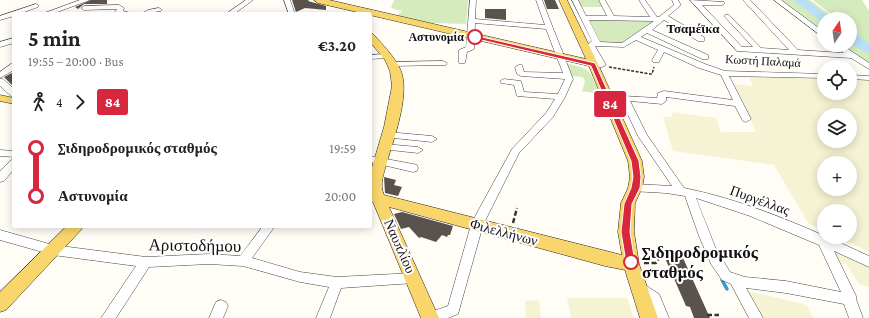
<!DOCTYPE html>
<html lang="en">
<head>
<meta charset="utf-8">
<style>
	:root { --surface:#fff; --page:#f6f6f6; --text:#222; --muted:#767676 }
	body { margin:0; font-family:"Crimson Pro",serif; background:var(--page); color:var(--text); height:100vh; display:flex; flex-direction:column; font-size:15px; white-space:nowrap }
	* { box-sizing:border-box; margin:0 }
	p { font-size:13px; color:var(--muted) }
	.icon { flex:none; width:22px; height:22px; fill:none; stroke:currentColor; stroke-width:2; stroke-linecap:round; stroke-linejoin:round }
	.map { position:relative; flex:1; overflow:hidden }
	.details { position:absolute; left:12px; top:12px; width:360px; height:216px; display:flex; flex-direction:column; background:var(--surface); border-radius:4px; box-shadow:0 2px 10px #0003 }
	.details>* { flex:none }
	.badge { padding:0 8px; border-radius:3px; font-size:14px; line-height:26px }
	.needle { width:26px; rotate:13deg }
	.controls { position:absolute; left:817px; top:12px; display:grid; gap:8px }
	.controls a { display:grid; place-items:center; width:40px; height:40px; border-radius:50%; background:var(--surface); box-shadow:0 2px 10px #0003; font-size:20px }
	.map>.badge { position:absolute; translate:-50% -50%; box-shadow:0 0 0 2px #fff }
	.legs { display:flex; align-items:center; gap:6px; height:44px; padding:0 16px; font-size:13px }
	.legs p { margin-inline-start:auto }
	.overview { display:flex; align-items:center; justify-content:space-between; height:68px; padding:0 16px }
	h1 { font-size:22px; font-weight:700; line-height:30px }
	ul { padding:0 16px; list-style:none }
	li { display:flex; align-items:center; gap:14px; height:48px; font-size:15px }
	li i { display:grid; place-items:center; width:6px; height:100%; margin:0 5px; background:currentColor }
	li i::after { content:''; width:10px; height:10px; margin:-5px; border:3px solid; border-radius:50%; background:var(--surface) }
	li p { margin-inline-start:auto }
	li:first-child i { background:linear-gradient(#0000 50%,currentColor 0) }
	li:last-child i { background:linear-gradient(currentColor 50%,#0000 0) }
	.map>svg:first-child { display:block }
	.farmland { fill:#f6f3d4; fill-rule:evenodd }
	.green { fill:#d5ebbd }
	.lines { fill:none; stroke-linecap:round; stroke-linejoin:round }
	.stream { stroke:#3f96cf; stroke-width:3.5 }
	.river { fill:#b9e0f7; fill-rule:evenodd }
	.building { fill:#5a524d }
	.minor-casing { stroke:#444; stroke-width:1 }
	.major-casing { stroke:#222; stroke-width:1 }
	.path-far1 { stroke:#333; stroke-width:1.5; stroke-dasharray:3 1.5; stroke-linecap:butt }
	.path { stroke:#333; stroke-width:2.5; stroke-dasharray:5 2.5; stroke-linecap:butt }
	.minor { fill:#fff; fill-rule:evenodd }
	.major { fill:#f9d66b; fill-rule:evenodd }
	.line-1 { fill:#d7263d; stroke:#fff }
	.stop-1-dot { fill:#fff; stroke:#d7263d; stroke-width:2 }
	.labels { text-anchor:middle; stroke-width:4; stroke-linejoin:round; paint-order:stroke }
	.far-stop-label { font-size:12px; font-weight:bold; fill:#111; stroke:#fff; text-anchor:end }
	.far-street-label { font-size:12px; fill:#111; stroke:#fff }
	.far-quarter-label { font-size:13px; font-weight:bold; fill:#111; stroke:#fff }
	.street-label { font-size:14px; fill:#111; stroke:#fff }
	.near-street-label { font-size:17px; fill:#111; stroke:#fff }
	.near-stop-label { font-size:17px; font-weight:bold; fill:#111; stroke:#fff; text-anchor:start }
</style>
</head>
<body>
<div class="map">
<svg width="869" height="318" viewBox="0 0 869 318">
	<rect width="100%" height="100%" fill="#fffdf5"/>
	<path class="farmland" d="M748 75 824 78V93H850V79L869 80V252L838 237H850V211H824V231L808 223 774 165 673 151 663 117H671L673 112 716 118 721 132H756L734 84 753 86ZM824 115H850V141H824ZM824 163H850V189H824Z
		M830 247 869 266V287L859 284 847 265 834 261Z
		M731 287 807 305 813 318H748Z
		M567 298H627L634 318H571Z
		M539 300 541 318H526L525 301Z"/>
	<path class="green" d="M394 0H468L466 24 434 23 432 25 396 17 402 11 391 8Z
		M578 0H599L603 7H581Z
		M781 0H810L836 19H824V32Z
		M813 0H862L869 11V64L842 45H850V19H837Z
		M587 20H656L622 43H599Z
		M564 63C593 69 588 69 600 94L582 91 585 82 583 77 571 76Z"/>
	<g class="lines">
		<path class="stream" d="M722 280 727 289"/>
		<path class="river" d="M793 0H807L832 19H824V22H822Z
			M850 32 855 33 869 43V53L864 52 850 42Z"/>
	</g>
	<path class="building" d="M91 0H107V4H84L78 9 75 7Z
		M292 0H309L308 1 326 6V10L305 8 296 12Z
		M544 0H555L559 9H547Z
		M485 9H506V20L485 18Z
		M14 72V87L4 77Z
		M384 177 396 180 394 185 402 187 398 196 385 193Z
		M402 212 453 226 450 235H448L447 237 442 235 436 242 421 237 419 238 409 227 401 229 394 214Z
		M665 258H683L710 318H694L690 307 686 306Z"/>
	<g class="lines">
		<g class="minor-casing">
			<path id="minor" d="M80 0H90L52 14H42Z
				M246 0H253L234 14H226Z
				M284 0H290L295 14H289Z
				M470 0H476L475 19 545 25 536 0H542L573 79 565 97 553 117 519 153 483 225 458 314 448 318H423L425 314 448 306 471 225 478 211 512 149 546 113 555 99 517 96 514 85 501 83 500 81 504 79 521 81 524 92 558 94 565 79 521 76 517 74 515 67 519 65H522L524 72 563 73 546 29 475 23 474 49 467 52 465 63H459V50L466 47Z
				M572 0H578L586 16H607L599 0H605L614 16 650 17 639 0H645L657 17H659L674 5 672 0H678L681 5 668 16 704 37V41H698L664 20 652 30 708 55V59H702L647 33 641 37 705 64 725 71 824 74V78L729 76 751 119 746 122 743 121 735 106 666 97V101L662 104 630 101 647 135 684 188C749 201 810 229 869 256V267L834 251 856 296V299L863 318H849L844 304 786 293 746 288 763 318H749L731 284 722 280 711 264 699 236 685 196 666 193 631 191 630 188 631 185 635 184 672 186 638 136 621 100 623 96 657 98 658 93 664 91 733 100 721 75 699 68 664 52 659 62H653L652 60 658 50 636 40 624 47 595 46 606 65 602 67H599L587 45 592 41ZM589 20 654 21 622 43 600 42ZM696 198 750 216 819 245 841 292 786 281 745 277 730 272 716 249Z
				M690 0 724 2 725 3 722 5H702L742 47H753L725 17V15H729L761 48 789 50 743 0H750L798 50 844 53 833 45H842L869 63V69L851 58 737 51Z
				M774 0H781L824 32V38Z
				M36 4 38 5V7L19 14H14V16L0 20V16Z
				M119 5 124 8 123 11 135 14 116 13 115 12 117 9 84 10 81 8 84 6Z
				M159 8 162 10 161 11 141 14 148 10Z
				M14 38V43L0 47V42Z
				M386 54H389V58L370 59V55Z
				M443 61 447 63 446 65 392 66 388 64 392 62Z
				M11 64H14V70L0 78V72Z
				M850 75 869 76V80L850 79Z
				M0 79H3L14 89V97L11 96 0 86Z
				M387 132 432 136 437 139 432 142 384 137 382 135Z
				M384 144 418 147 423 150 418 153 381 149 379 147Z
				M0 150 14 151V157L0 156Z
				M370 156 413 164 417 165 418 168 417 171 413 172 370 162Z
				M14 159V169L4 181 0 182V171L10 161Z
				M263 226H275L252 258 300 272 337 277 414 273 418 274 420 278 418 282 414 283 341 288 330 318H316L329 287 300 282 243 266 209 264 149 267 116 318H101L136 266 53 255 0 240V230L53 245 146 257 209 254 240 256Z
				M639 281 659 294 669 318H655L649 302 634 291 633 287 634 283Z
				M221 300 226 302 228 306 223 318H209L216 302Z"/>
		</g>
		<g class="major-casing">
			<path id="major" d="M314 0H329L586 59 559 0H567L598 64 642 161 644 177 642 188 635 203 634 232 639 264 658 318H640L625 270 605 266 389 207 439 318H421L373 202 370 201V174L384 127 392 86 390 71 385 60 370 42V33L373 34C383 45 395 57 401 71 410 95 394 138 387 162 384 173 379 184 384 195L622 255 618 232 621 203 628 188 630 177 628 161 589 66 318 3Z
				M0 95 14 98V104L0 101Z
				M67 226H83L81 230 6 310 0 312V292Z"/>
		</g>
		<path class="path-far1" d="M609 67 650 74H652L654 67"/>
		<path class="path" d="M513 223 517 208
			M644 263H656C661 253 669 254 679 254L682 258
			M707 315H719"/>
		<use href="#minor" class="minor"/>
		<use href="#major" class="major"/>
	</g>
	<path class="line-1" d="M473 35 595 63 639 161 641 177 640 188 632 204 630 232 635 262 634 265H627L626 262 621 232 624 204 631 188 633 177 631 161 591 66 473 38Z"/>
	<g class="stop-1-dot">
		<circle cx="475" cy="37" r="7"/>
		<circle cx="631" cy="262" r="7"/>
	</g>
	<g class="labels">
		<g class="far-stop-label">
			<text x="464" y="41">Αστυνομία</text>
		</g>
		<g class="far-street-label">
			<text transform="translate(763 61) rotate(3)" y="4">Κωστή Παλαμά</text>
		</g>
		<g class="far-quarter-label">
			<text x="693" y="33">Τσαμέϊκα</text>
		</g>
		<g class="street-label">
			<text transform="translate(760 200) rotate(20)" y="5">Πυργέλλας</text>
			<text transform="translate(504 232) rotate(15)" y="5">Φιλελλήνων</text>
			<text transform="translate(400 246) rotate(66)" y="5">Ναυπλίου</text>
		</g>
		<g class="near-street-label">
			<text transform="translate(195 245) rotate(1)" y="6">Αριστοδήμου</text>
		</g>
		<g class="near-stop-label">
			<text x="642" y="258">Σιδηροδρομικός<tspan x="642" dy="20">σταθμός</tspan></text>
		</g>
	</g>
</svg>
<div class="controls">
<a><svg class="needle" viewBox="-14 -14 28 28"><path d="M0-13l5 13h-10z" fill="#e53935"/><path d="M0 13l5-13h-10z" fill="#767676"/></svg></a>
<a><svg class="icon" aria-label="locate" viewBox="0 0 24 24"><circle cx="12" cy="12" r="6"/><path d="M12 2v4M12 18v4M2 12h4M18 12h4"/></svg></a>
<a><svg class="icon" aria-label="layers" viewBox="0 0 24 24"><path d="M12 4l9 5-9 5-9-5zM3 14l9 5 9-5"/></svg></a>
<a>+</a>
<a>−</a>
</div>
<b class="badge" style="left:610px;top:104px;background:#d7263d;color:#fff">84</b>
<section class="details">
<div class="overview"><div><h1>5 min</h1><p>19:55 – 20:00 · Bus</p></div><b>€3.20</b></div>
<div class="legs"><svg class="icon" aria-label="walk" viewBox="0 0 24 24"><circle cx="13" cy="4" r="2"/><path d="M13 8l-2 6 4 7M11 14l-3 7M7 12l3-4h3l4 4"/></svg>4<svg class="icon" aria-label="forward" viewBox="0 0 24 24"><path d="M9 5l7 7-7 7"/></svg><b class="badge" style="background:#d7263d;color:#fff">84</b></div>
<ul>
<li><i style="color:#d7263d"></i><b>Σιδηροδρομικός σταθμός</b><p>19:59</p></li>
<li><i style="color:#d7263d"></i><b>Αστυνομία</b><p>20:00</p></li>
</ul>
</section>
</div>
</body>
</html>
